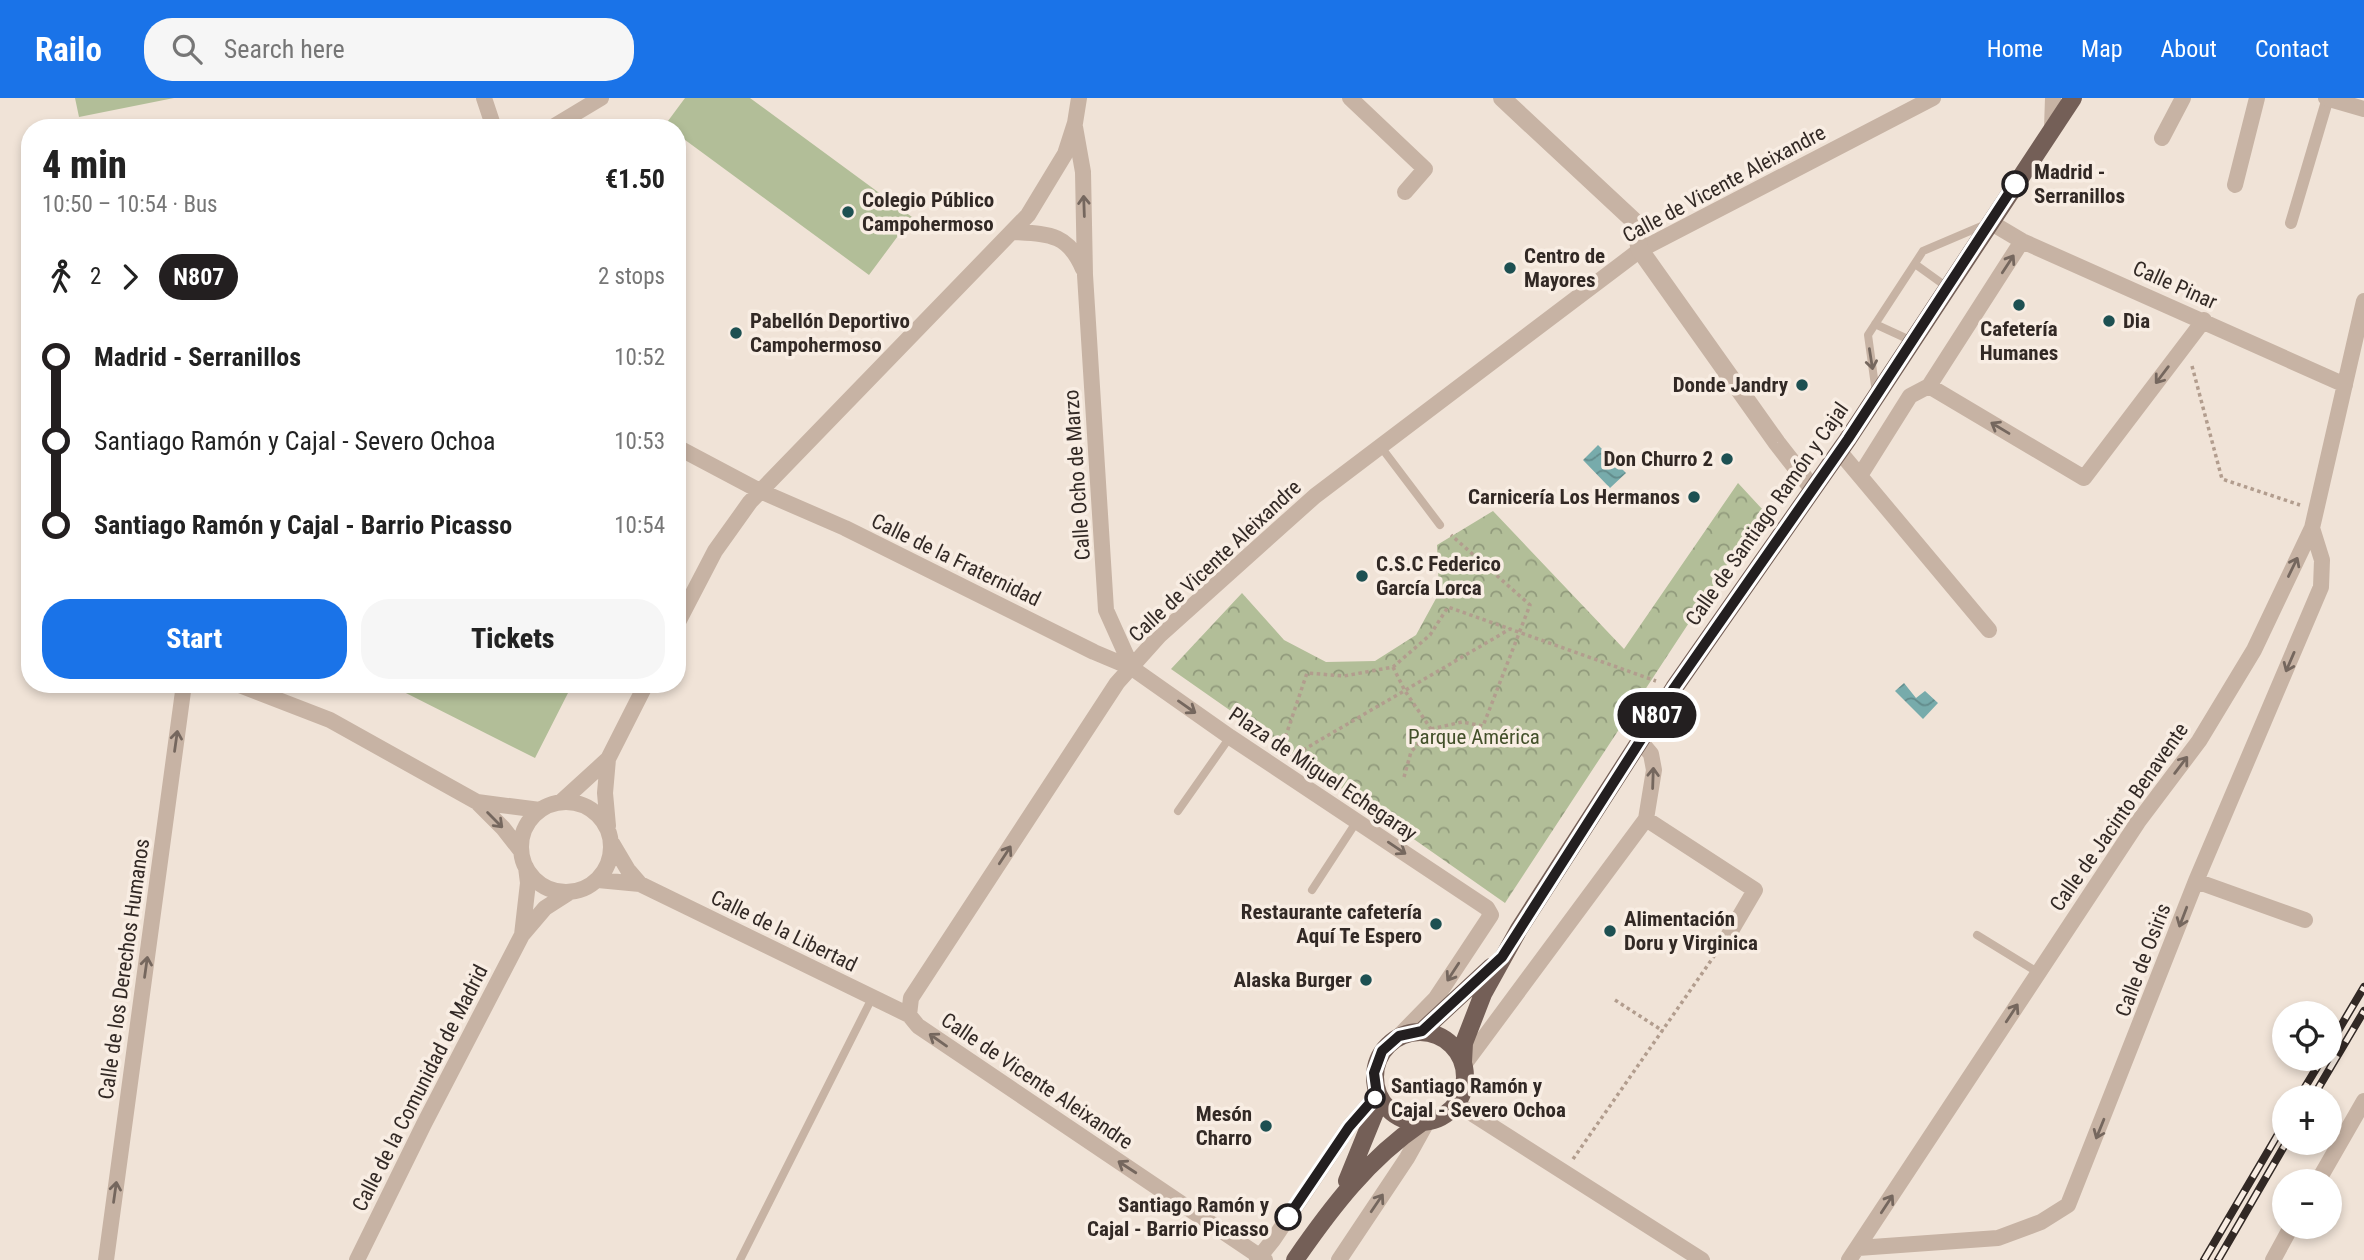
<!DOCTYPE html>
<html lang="en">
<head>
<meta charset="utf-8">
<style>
	:root { --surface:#fff; --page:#f6f6f6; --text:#222; --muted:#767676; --accent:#1a73e8 }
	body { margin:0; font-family:"Roboto Condensed",sans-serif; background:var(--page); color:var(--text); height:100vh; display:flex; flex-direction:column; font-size:26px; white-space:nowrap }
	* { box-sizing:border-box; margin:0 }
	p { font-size:23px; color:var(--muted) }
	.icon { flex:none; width:38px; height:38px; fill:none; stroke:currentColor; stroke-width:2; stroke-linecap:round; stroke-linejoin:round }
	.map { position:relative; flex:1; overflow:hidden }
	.side { position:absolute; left:21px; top:21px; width:665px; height:574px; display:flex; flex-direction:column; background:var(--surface); border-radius:28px; box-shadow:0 4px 10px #0003 }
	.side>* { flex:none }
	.badge { padding:0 14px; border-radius:23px; font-size:24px; line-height:46px }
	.tools { position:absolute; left:2272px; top:903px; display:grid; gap:14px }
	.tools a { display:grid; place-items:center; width:70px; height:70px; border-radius:50%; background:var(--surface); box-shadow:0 4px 10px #0003; font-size:35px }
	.map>.badge { position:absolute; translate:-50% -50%; box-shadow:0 0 0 4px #fff }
	.legs { display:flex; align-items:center; gap:10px; height:77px; padding:0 21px; font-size:23px }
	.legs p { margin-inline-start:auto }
	.headline { display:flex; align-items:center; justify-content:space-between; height:119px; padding:0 21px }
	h1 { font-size:38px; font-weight:800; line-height:52px }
	.button { display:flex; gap:14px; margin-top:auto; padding:14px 21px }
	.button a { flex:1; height:80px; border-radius:28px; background:var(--accent); color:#fff; font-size:28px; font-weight:800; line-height:80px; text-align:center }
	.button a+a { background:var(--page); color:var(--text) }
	ul { padding:0 21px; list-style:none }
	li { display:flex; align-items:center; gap:24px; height:84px; font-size:26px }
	li i { display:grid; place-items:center; width:10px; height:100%; margin:0 9px; background:currentColor }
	li i::after { content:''; width:18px; height:18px; margin:-9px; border:5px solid; border-radius:50%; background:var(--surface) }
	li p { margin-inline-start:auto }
	li:first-child i { background:linear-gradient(#0000 50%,currentColor 0) }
	li:last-child i { background:linear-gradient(currentColor 50%,#0000 0) }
	header { display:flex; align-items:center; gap:42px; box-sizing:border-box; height:98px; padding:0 35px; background:var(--accent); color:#fff }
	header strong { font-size:33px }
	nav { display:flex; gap:38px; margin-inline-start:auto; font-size:24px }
	.search { width:490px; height:63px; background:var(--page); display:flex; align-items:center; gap:18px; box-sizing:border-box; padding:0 24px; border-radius:28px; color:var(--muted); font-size:26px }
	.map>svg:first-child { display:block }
	.park { fill:url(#park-crowns) }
	.pitch { fill:#b2be98 }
	.water { fill:url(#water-waves) }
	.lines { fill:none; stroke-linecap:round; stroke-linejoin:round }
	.path { stroke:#b29d8e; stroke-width:3.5; stroke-dasharray:3.5 3.5; stroke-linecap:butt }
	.service { stroke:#c7b3a4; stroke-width:8 }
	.pedestrian { stroke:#c7b3a4; stroke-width:12 }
	.minor { stroke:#c7b3a4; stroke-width:16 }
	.tertiary { stroke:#c7b3a4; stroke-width:18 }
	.primary { stroke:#745f57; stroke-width:18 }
	.rail-casing { stroke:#322925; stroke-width:8 }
	.rail { stroke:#f8ede3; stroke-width:5; stroke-dasharray:16; stroke-linecap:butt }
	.oneway { stroke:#75675e }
	.line-1-casing { stroke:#fff; stroke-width:16 }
	.line-1 { stroke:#231f20; stroke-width:10 }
	.stop-1-dot { fill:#fff; stroke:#231f20; stroke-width:3.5 }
	.poi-dot { fill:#1d5052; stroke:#f8ede3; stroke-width:2.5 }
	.labels { text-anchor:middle; stroke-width:7; stroke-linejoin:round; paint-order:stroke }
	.stop-label { font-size:21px; font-weight:bold; fill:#322925; stroke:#f8ede3; text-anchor:start }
	.street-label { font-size:21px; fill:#322925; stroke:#f8ede3 }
	.poi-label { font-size:21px; font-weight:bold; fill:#322925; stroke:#f8ede3; text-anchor:start }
	.park-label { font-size:21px; fill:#43502a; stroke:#f8ede3 }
</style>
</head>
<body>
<header>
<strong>Railo</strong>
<div class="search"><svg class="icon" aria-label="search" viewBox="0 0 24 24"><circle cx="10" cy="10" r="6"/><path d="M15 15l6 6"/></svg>Search here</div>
<nav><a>Home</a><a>Map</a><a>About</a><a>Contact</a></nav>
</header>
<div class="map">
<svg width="2364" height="1162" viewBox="0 0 2364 1162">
	<defs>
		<pattern id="park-crowns" width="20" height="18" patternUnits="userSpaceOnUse" patternTransform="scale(1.75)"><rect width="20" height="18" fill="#b2be98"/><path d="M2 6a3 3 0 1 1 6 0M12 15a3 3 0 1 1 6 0" fill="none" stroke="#919a7c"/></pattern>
		<pattern id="water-waves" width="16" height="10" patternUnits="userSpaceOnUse" patternTransform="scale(1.75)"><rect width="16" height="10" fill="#77abab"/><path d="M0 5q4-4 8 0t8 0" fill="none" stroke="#628b8b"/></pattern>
	</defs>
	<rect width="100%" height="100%" fill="#f0e3d7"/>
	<path class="park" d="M1738 385 1763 412 1505 805 1171 571 1242 495 1284 542 1326 564 1375 563 1416 537 1439 495 1437 447 1493 413 1624 551Z"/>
	<path class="pitch" d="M75 0H174L79 19Z
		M685 0H750L912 119 869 177 677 36V30H668L665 27Z
		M388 586H551L568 595 535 660Z"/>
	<path class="water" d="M1598 347 1626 375 1610 390 1583 362Z
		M1904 585 1916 600 1925 593 1938 605 1923 621 1895 593Z"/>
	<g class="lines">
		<path class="path" d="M2192 268 2222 381 2300 407
			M1393 569 1405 593 1431 631 1411 654 1404 679
			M1431 631 1462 624 1483 628 1530 507 1451 437
			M1281 652 1307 575 1344 578 1393 569 1430 537 1448 509 1510 531
			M1291 659 1510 531 1656 583
			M1615 902 1663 933
			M1573 1061 1719 851"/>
		<path class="service" d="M1915 166 1947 189
			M1875 226 1912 243
			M1876 295 1868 237 1923 153 1984 127
			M1381 349 1440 427
			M1178 713 1230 639
			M1312 792 1357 723
			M1977 837 2039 875
			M740 1162 872 900"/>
		<path class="pedestrian" d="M2291 125 2328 0"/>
		<path class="minor" d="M484 0 494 30
			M1350 0 1425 71 1405 94
			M2326 0 2364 11
			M1075 29 1083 74 1085 177 1106 512 1132 570
			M551 30 601 0
			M2052 31 2053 0
			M2162 40 2183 0
			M2235 87 2257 0
			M1990 124 2022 143 2345 287
			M1013 134C1048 136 1068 135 1083 171
			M2022 143 1929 288 2084 380 2204 222
			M677 349 760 393 845 430 1094 554 1132 570 1230 639 1487 810 1491 817 1436 900 1399 938
			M1839 353 1989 532
			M1861 376 1910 298 1929 288
			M677 526 715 453 750 404 1028 117 1065 56 1075 25 1079 0
			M237 586 330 622 477 704
			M608 661 646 586
			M562 703 608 661 605 695 608 728
			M521 749a45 45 0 1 1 90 0a45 45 0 1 1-90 0Z
			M1646 721 1755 792 1728 838
			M521 753 503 730 477 704 540 712
			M526 769 528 785 522 837 545 810 570 794
			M598 782 640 786 628 772 612 745
			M2196 783 2305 822
			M640 786 909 917
			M1463 968 1646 721 1654 672 1651 656 1640 643
			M1457 1006 1702 1162
			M2318 1083 2364 1003
			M1858 1150 1998 1140 2041 1124 2068 1107 2196 783 2321 489 2322 462 2312 430
			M106 1162 184 586
			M357 1162 424 1026 522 837
			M1257 1162 1273 1142 1349 1029 1377 997
			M1265 1162 918 928 909 917 911 900 1117 585 1160 537 1315 398 1640 152 1933 0
			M1339 1162 1407 1060 1427 1024
			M1849 1162 2138 724 2199 643 2254 552 2312 430 2364 203
			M2273 1162 2291 1129"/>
		<path class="tertiary" d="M1502 0 1633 122 1640 152 1777 345 1813 391"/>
		<path class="primary" d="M1422 933 1491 869
			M1375 979a45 45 0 1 1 90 0a45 45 0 1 1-90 0Z
			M1463 964 1464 945 1483 896 1519 831 1674 590 1848 341 2073 0
			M1347 1083 1380 1002
			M1295 1162C1331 1110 1368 1061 1421 1025"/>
		<g class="rail-casing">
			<path id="rail" d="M2329 948 2364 889
				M2299 999 2322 961
				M2313 999 2364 913
				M2204 1162 2284 1026
				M2218 1162 2286 1045"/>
		</g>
		<use href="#rail" class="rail"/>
	</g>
	<defs><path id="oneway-shaft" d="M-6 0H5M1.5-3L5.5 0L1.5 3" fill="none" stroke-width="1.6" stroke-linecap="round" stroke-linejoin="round" transform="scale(1.75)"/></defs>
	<g class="oneway">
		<use href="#oneway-shaft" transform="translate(1084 108) rotate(-92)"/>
		<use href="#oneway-shaft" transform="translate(2008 166) rotate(-57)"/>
		<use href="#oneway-shaft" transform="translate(1871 261) rotate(81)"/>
		<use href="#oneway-shaft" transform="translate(2162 277) rotate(127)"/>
		<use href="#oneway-shaft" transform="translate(2000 330) rotate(-149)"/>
		<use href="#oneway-shaft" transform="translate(2293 469) rotate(-64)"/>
		<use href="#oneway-shaft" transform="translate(2290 564) rotate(113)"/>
		<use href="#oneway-shaft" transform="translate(1187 609) rotate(35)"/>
		<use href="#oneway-shaft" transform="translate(176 643) rotate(-82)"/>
		<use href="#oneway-shaft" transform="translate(2181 667) rotate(-53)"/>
		<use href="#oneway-shaft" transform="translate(1653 680) rotate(-88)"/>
		<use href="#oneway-shaft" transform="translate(495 722) rotate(45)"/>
		<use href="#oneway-shaft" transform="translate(1397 750) rotate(34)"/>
		<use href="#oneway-shaft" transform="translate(1005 757) rotate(-57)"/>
		<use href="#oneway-shaft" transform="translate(2183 819) rotate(111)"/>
		<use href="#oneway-shaft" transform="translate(146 869) rotate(-82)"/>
		<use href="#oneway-shaft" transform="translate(1453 874) rotate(123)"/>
		<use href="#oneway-shaft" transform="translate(2012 915) rotate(-57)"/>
		<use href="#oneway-shaft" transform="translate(938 942) rotate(-145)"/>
		<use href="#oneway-shaft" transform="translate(2100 1031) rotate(112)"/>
		<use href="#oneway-shaft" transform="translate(1127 1069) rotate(-147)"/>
		<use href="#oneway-shaft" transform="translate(115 1094) rotate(-82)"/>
		<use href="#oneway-shaft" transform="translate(1377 1105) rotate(-56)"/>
		<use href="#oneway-shaft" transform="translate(1887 1106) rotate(-57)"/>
	</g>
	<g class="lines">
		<g class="line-1-casing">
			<path id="line-1" d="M1288 1119 1349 1029 1377 997 1374 975 1382 953 1399 938 1422 933 1502 859 1674 590 1848 341 2015 86"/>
		</g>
		<use href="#line-1" class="line-1"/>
	</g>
	<g class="stop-1-dot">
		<circle cx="2015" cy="86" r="12"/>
		<circle cx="1375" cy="1000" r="9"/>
		<circle cx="1288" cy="1119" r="12"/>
	</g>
	<g class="poi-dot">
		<circle cx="848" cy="114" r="7"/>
		<circle cx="1510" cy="170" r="7"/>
		<circle cx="2019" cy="207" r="7"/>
		<circle cx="2109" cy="223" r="7"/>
		<circle cx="736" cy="235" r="7"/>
		<circle cx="1802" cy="287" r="7"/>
		<circle cx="1727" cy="361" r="7"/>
		<circle cx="1694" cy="399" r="7"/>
		<circle cx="1362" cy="478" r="7"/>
		<circle cx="1436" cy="826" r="7"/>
		<circle cx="1610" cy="833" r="7"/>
		<circle cx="1366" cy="882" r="7"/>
		<circle cx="1266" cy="1028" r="7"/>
	</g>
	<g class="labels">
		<g class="stop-label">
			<text x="2034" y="81">Madrid -<tspan x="2034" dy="24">Serranillos</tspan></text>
			<text x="1391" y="995">Santiago Ramón y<tspan x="1391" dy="24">Cajal - Severo Ochoa</tspan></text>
			<text x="1269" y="1114" text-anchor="end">Santiago Ramón y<tspan x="1269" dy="24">Cajal - Barrio Picasso</tspan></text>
		</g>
		<g class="street-label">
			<text transform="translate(1724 86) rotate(-28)" y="7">Calle de Vicente Aleixandre</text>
			<text transform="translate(2175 187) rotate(24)" y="7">Calle Pinar</text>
			<text transform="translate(1077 377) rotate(-94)" y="7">Calle Ocho de Marzo</text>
			<text transform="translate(1767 416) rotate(-55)" y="7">Calle de Santiago Ramón y Cajal</text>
			<text transform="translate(956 462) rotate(26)" y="7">Calle de la Fraternidad</text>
			<text transform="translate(1215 463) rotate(-43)" y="7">Calle de Vicente Aleixandre</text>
			<text transform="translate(1323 676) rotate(34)" y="7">Plaza de Miguel Echegaray</text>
			<text transform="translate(2119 719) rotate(-55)" y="7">Calle de Jacinto Benavente</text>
			<text transform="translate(784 833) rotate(26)" y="7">Calle de la Libertad</text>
			<text transform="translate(2143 862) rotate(-69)" y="7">Calle de Osiris</text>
			<text transform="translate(124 871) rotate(-82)" y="7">Calle de los Derechos Humanos</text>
			<text transform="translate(1037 983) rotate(34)" y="7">Calle de Vicente Aleixandre</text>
			<text transform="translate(420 990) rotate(-63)" y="7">Calle de la Comunidad de Madrid</text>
		</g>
		<g class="poi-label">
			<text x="862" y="109">Colegio Público<tspan x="862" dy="24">Campohermoso</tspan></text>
			<text x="1524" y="165">Centro de<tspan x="1524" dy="24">Mayores</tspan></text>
			<text x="750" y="230">Pabellón Deportivo<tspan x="750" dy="24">Campohermoso</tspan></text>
			<text x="2123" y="230">Dia</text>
			<text x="2019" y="238" text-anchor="middle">Cafetería<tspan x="2019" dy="24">Humanes</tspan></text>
			<text x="1788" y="294" text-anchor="end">Donde Jandry</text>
			<text x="1713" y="368" text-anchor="end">Don Churro 2</text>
			<text x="1680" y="406" text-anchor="end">Carnicería Los Hermanos</text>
			<text x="1376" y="473">C.S.C Federico<tspan x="1376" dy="24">García Lorca</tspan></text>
			<text x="1422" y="821" text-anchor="end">Restaurante cafetería<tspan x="1422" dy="24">Aquí Te Espero</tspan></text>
			<text x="1624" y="828">Alimentación<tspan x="1624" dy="24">Doru y Virginica</tspan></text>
			<text x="1352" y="889" text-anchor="end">Alaska Burger</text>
			<text x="1252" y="1023" text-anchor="end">Mesón<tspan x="1252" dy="24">Charro</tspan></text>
		</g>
		<g class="park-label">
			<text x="1474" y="646">Parque América</text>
		</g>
	</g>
</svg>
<div class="tools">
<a><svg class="icon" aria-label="locate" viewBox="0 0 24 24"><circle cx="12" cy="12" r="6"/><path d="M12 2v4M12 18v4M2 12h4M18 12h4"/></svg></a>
<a>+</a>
<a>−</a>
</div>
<b class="badge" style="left:1657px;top:617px;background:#231f20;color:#fff">N807</b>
<section class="side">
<div class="headline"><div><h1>4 min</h1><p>10:50 – 10:54 · Bus</p></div><b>€1.50</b></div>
<div class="legs"><svg class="icon" aria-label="walk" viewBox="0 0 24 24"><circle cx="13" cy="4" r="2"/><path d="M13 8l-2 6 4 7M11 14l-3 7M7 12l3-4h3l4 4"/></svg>2<svg class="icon" aria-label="forward" viewBox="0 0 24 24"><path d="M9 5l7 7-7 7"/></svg><b class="badge" style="background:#231f20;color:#fff">N807</b><p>2 stops</p></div>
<ul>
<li><i style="color:#231f20"></i><b>Madrid - Serranillos</b><p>10:52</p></li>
<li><i style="color:#231f20"></i><span>Santiago Ramón y Cajal - Severo Ochoa</span><p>10:53</p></li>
<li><i style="color:#231f20"></i><b>Santiago Ramón y Cajal - Barrio Picasso</b><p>10:54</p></li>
</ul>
<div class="button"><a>Start</a><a>Tickets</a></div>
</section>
</div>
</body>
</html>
